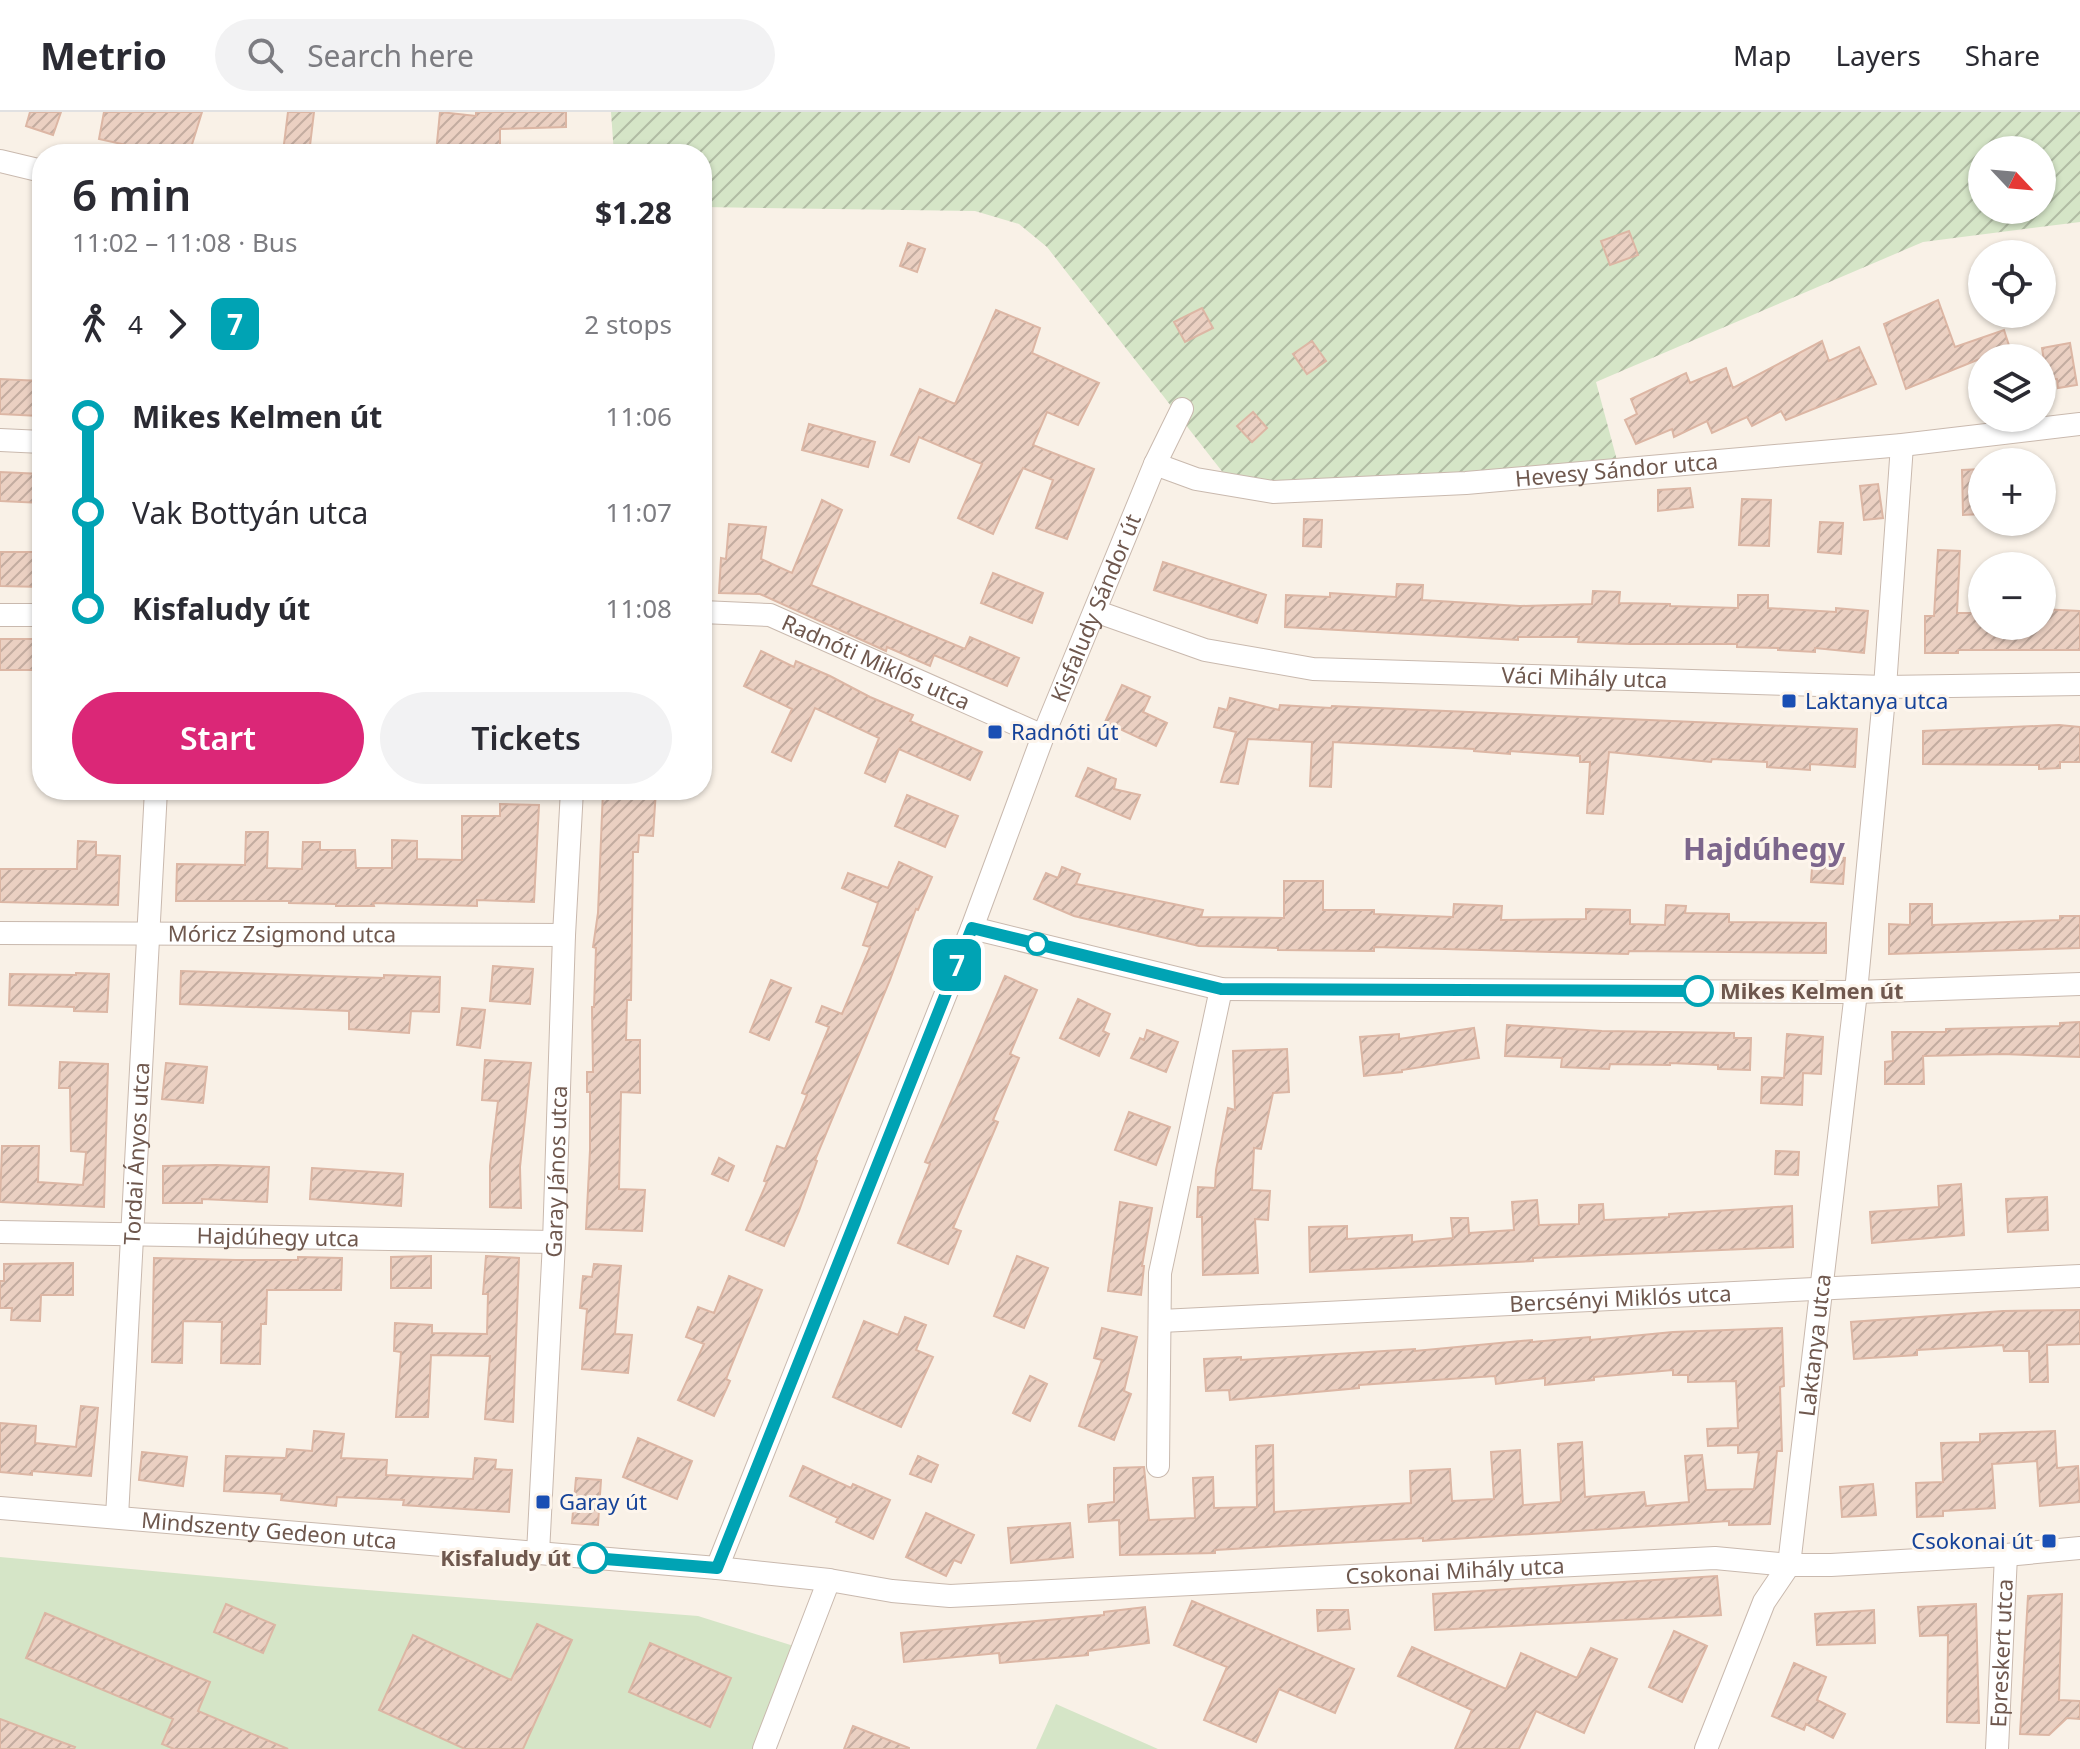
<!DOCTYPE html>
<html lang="en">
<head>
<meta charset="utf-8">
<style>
	:root { --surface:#fff; --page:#f2f2f3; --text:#2b2b33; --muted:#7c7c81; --line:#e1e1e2; --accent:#db2777 }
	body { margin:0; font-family:"Noto Sans",sans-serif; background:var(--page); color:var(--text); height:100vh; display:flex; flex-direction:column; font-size:30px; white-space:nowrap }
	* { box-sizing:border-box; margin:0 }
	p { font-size:26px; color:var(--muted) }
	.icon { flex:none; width:44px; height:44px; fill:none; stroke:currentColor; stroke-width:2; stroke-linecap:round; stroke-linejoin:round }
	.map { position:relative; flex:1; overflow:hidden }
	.side { position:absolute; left:32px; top:32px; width:680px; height:656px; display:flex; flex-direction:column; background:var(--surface); border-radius:32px; box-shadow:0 2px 6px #0004 }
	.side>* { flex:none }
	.badge { padding:0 16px; border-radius:12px; font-size:28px; line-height:52px }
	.needle { width:52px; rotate:116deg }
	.controls { position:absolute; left:1968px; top:24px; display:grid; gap:16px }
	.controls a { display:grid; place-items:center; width:88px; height:88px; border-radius:50%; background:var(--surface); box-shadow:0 2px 6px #0004; font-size:40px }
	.map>.badge { position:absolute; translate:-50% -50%; box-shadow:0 0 0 4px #fff }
	.legs { display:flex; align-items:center; gap:12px; height:88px; padding:0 40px; font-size:26px }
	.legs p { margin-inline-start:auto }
	.head { display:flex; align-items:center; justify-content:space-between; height:136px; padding:0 40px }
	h1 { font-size:44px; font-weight:600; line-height:60px }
	.button { display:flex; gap:16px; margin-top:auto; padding:16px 40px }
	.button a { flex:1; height:92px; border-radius:48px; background:var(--accent); color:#fff; font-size:32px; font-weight:600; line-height:92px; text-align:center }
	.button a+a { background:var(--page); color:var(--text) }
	ul { padding:0 40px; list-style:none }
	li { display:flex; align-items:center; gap:28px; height:96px; font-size:30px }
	li i { display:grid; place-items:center; width:12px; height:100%; margin:0 10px; background:currentColor }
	li i::after { content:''; width:20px; height:20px; margin:-10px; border:6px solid; border-radius:50%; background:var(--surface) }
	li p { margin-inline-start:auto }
	li:first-child i { background:linear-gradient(#0000 50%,currentColor 0) }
	li:last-child i { background:linear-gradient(currentColor 50%,#0000 0) }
	header { display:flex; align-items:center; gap:48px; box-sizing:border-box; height:112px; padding:0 40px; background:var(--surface); border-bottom:2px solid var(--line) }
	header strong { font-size:38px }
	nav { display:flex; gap:44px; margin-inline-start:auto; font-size:28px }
	.search { width:560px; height:72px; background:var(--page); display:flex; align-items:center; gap:20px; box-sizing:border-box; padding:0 28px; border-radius:44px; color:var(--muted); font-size:30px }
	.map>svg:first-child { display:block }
	.green { fill:#d5e5c7 }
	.garden { fill:url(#garden-furrows); fill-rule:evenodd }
	.building { fill:url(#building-hatch); stroke:#dcb6a4; stroke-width:2 }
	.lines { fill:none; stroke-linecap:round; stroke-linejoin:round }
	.minor-casing { stroke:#c9b9ae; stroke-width:24 }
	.minor { stroke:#fff; stroke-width:22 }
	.line-1-casing { stroke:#fff; stroke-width:18 }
	.line-1 { stroke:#00a3b4; stroke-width:12 }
	.transit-dot { fill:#1a4fb4; stroke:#fdf5ec; stroke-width:3 }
	.stop-1-dot { fill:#fff; stroke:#00a3b4; stroke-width:4 }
	.labels { text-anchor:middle; stroke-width:6; stroke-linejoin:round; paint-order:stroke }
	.street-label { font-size:22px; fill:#6f584e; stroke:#fdf5ec }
	.transit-label { font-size:22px; fill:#164399; stroke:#fdf5ec; text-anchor:start }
	.stop-label { font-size:22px; font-weight:bold; fill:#6f584e; stroke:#fdf5ec; text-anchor:start }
	.district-label { font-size:30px; font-weight:bold; fill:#7c668c; stroke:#fdf5ec }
</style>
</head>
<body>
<header>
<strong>Metrio</strong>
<div class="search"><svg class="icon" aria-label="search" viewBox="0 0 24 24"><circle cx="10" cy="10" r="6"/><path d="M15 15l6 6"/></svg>Search here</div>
<nav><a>Map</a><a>Layers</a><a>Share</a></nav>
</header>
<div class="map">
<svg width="2080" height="1637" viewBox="0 0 2080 1637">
	<defs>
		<pattern id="garden-furrows" width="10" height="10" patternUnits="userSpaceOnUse" patternTransform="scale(2)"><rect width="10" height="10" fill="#d5e5c7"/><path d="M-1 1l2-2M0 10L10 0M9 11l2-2" fill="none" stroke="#b1bca4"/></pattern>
		<pattern id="building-hatch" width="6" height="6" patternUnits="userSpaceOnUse" patternTransform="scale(2)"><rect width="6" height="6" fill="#ebd0c2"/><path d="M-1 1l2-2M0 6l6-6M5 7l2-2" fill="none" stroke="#c3aca0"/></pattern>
	</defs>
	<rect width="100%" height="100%" fill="#f9f1e7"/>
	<path class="green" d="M0 1445 316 1474 698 1504 800 1536 753 1637H0Z
		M1056 1592 1158 1637H1036Z"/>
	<path class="garden" d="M611 0H2080V110L1923 130 1596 270 1618 352 1235 376 1047 135 1019 112 975 99 702 95V42H614ZM1982 38H2042V98H1982Z"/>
	<path class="building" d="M30 0H61L53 23 26 14Z
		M104 0H202L189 42H167L99 27Z
		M288 0H314L309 42 283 40Z
		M440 0 476 4V0H566V15L500 17V42L436 41Z
		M1629 119 1638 143 1610 153 1601 129Z
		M908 131 925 137 917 160 900 154Z
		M1938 188 1955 235 2004 218 2013 246H1982L1906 277 1884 212Z
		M1202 196 1213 216 1185 230 1174 210Z
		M996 198 1040 216 1032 241 1099 271 1078 313 1047 300 1033 333 1094 357 1067 427 1036 416 1053 368 1023 356 993 422 958 406 982 352 919 325 909 350 891 343 920 277 955 292Z
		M1312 229 1326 249 1307 262 1293 242Z
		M1822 229 1829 249 1859 235 1876 272 1786 308 1781 299 1752 314 1747 305 1712 321 1707 309 1674 325 1672 317 1636 332 1625 308 1637 302 1631 287 1686 261 1690 271 1726 256 1733 276Z
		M2070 231 2077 273 2058 276 2057 267 2047 268 2042 236Z
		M0 267 41 269 39 304 0 302Z
		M1253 300 1267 316 1252 330 1237 314Z
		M809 312 875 330 868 355 802 338Z
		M1982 357V402L1963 403 1962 358Z
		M0 360 42 362V391L0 389Z
		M1878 372 1883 406 1864 408 1860 374Z
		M1690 376 1693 395 1658 399V378Z
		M1742 387 1771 388 1769 434 1739 433Z
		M822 388 842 398 811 473 965 537 970 525 1019 546 1007 574 934 543 930 554 887 535 886 539 760 482 719 481 721 446 726 447 729 412 766 415 761 447 792 461Z
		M1304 407 1322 408 1321 435 1303 434Z
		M1820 410 1843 411 1841 442 1818 440Z
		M1938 438 1960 439 1957 501H1982V514H2042V497L2080 499V538H1958V541H1925V504H1934Z
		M0 440H42V475L0 474Z
		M1163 450 1266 483 1257 511 1154 478Z
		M993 461 1043 481 1032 511 981 491Z
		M1397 472 1423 473 1422 488 1520 494 1592 492 1593 479 1620 480 1619 491 1670 492V494L1738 496V483H1768V496L1836 500V496L1868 499 1864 541 1815 536V540L1778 538V536L1737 535V532H1631L1578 530 1579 525H1518V528L1285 515 1286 483 1330 485V481L1396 485Z
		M0 527H42V558H0Z
		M761 539 794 555 796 549 830 564 870 585 913 603 910 609 982 640 970 668 899 637 885 670 865 661 879 626 815 596 791 649 772 640 792 597 744 574Z
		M1122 573 1150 585 1143 600 1167 611 1156 634 1105 610Z
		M1230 586 1279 598 1280 593 1331 596 1332 594 1857 617 1855 655 1810 652V658L1767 655V650L1712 647 1711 650 1609 640 1603 702 1587 701 1590 650H1580V644L1510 639V642L1474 639V637L1333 630 1331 675 1310 674 1312 630 1248 627 1238 672 1221 670 1236 620 1214 615 1219 596 1227 598Z
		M2059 613 2080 615V650H2060V656L2039 657V653L1923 652V619Z
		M1088 656 1116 667 1114 677 1140 683 1130 707 1076 684Z
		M603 678H656L653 724 639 723 638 740H633L631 888H627L626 928H640V981L621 980 619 1077 645 1078 642 1119 586 1117 590 1038V980H587V960H593L592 895H594L596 836 593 835 598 801Z
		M907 683 958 704 945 735 895 714Z
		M500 692 539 693 534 790 477 788V794L373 791 374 794H336V792L289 791V789H176L177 752 245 753 246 720H268L267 756 302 757 303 730H320V738H355L356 756H392V728L417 729V747L462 748V704H500Z
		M78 729 96 730V743L120 744 118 793 0 790V757H77Z
		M1813 743 1845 746 1843 772 1811 770Z
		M899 750 932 765 918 798 916 797 890 868 815 1048 817 1049 799 1099 784 1134 746 1118 767 1070 764 1069 777 1034 785 1037 807 983 802 981 829 915 816 910 822 894 842 902 870 835 863 833 878 791 842 776 848 761 888 776Z
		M1062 755 1080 762 1076 772 1203 798 1201 805 1284 806V769H1323V798H1374V802L1453 805 1454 792 1502 794 1501 808 1586 807V797L1630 798V812L1665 813 1666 793 1686 794 1685 801 1729 802V810L1826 811V841L1629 839 1628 842 1374 835V839L1278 838V836L1199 834 1074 804 1034 787 1046 761 1058 766Z
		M1910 792H1932V813L2060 808V804H2080V836L1889 842V812L1910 813Z
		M493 854 533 857 530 892 490 889Z
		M181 859 384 866V863L440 865 439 900 411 899 409 921 349 917V899L180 892Z
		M76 861 109 862 107 900 74 899V895L9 893 10 862 76 863Z
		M1005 864 1037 878 1010 942 1019 946 993 1008 998 1010 953 1116 961 1119 948 1152 898 1131 930 1052 925 1050Z
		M771 868 791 876 769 928 750 920Z
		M1078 887 1110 902 1103 919 1109 922 1099 944 1060 926Z
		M462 896 485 898 480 936 457 933Z
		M2080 910V945L2003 942 1923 944 1924 972H1885V950L1893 949 1892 920H1946V917L2060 914V911Z
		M1507 913 1602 919 1734 921V926H1751L1750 958 1718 957V953L1670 951V953L1610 952 1609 957 1561 955 1562 946 1505 944Z
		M1474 916 1479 946 1402 958V960L1364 964 1360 925 1399 922V927Z
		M1147 918 1178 930 1166 960 1131 946 1140 926 1144 928Z
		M1787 922 1823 925 1821 962 1803 961 1802 993 1761 991 1762 965 1784 966Z
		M1287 937 1289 980 1273 981 1261 1037 1254 1036 1252 1078 1270 1079 1268 1108 1255 1107 1258 1161 1203 1163 1202 1105H1197L1198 1075 1215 1076 1216 1058 1228 996 1235 998 1233 939Z
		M485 948 531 951 520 1055 521 1096 490 1095V1054L498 989 482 988Z
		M60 950 108 952 104 1095 0 1090 2 1034H39L38 1070 83 1073 86 1040 71 1039 70 976H59Z
		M166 951 207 955 203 991 162 987Z
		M1129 1000 1170 1015 1156 1053 1115 1038Z
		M1776 1039 1799 1040 1798 1063 1775 1062Z
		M719 1046 734 1054 728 1069 712 1062Z
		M216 1053 269 1055 267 1090 202 1087V1091H163V1054Z
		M312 1056 403 1062 401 1094 310 1087Z
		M1961 1072 1964 1123 1872 1131 1870 1100 1939 1095 1938 1074Z
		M2047 1085 2048 1118 2008 1120 2006 1087Z
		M1537 1088 1539 1113 1579 1112V1093L1603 1092 1604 1108 1669 1105V1102L1792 1094 1793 1135 1533 1146V1149L1496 1151 1310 1160 1309 1115 1347 1114V1127L1412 1123V1130L1453 1126 1451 1106H1468L1469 1121 1514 1118 1512 1090Z
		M1120 1090 1152 1096 1142 1154H1144L1141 1183 1108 1179Z
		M431 1144V1176H391V1145Z
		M486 1144 519 1146 513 1310 485 1307 490 1244 431 1243 428 1305H396L401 1240 394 1239 395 1211 432 1213V1221L487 1222 488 1182H483Z
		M1017 1144 1048 1156 1024 1216 994 1204Z
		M298 1145 342 1146 341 1178H267L266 1212H261L260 1252 221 1251 222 1210 183 1209 182 1251 152 1250 154 1146 236 1148H298Z
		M73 1151V1183H41L40 1209 11 1208 12 1196H0V1169H4V1152Z
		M594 1152 621 1154 615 1222 632 1223 628 1261 582 1257 587 1197 580 1196 583 1164 592 1165Z
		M729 1164 762 1178 726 1267 730 1269 714 1304 678 1288 704 1232 686 1225 698 1195 714 1201Z
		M2080 1198V1232L2047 1233 2048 1270H2030L2029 1239H2004L2003 1233 1917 1238V1243L1854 1247 1851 1210 2003 1199Z
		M905 1205 926 1213 916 1238 933 1245 901 1315 833 1285 864 1209 898 1223Z
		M1102 1216 1137 1225 1124 1279 1131 1282 1114 1328 1079 1314 1102 1248 1094 1246Z
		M1782 1216 1784 1274 1780 1275 1782 1339H1777L1770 1412 1729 1413V1409L1423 1429V1426L1215 1438V1441L1120 1443 1119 1408 1089 1410 1088 1393 1114 1390V1356L1144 1355 1149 1408 1195 1406 1193 1366 1213 1365 1214 1396 1257 1395 1256 1334 1273 1333 1274 1400 1411 1391 1410 1359 1450 1357 1452 1389 1494 1387 1491 1340 1520 1338 1523 1393 1561 1390 1558 1332 1582 1330 1585 1385 1644 1380 1646 1394 1689 1390 1685 1344 1702 1343 1706 1378 1754 1377 1759 1340 1738 1341V1333L1708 1334 1707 1317 1738 1316 1736 1269 1688 1270V1263H1673V1258L1594 1265V1268L1545 1273V1266L1496 1272 1495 1264 1359 1273V1276L1230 1288 1229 1278 1206 1279 1204 1247 1241 1245V1248L1415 1237V1239L1532 1228V1230L1590 1225V1228L1673 1220Z
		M1030 1264 1047 1272 1030 1309 1013 1301Z
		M81 1294 98 1296 91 1364 32 1359V1363L0 1360V1311L36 1314 35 1331 76 1335Z
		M314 1319 344 1322 341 1346 387 1348 386 1363 473 1367 475 1346 496 1348 495 1357 512 1358 509 1400 403 1393 404 1388 337 1385 336 1394 281 1388 282 1382 224 1379 226 1344 286 1346 287 1337 312 1339Z
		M2055 1319 2057 1356 2078 1354 2080 1390 2040 1394 2037 1349 1992 1352 1995 1396 1943 1399V1404L1917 1405 1916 1371 1943 1370 1941 1331 1980 1330V1322Z
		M638 1326 692 1349 677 1387 623 1365Z
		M142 1340 187 1345 183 1374 139 1368Z
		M918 1344 938 1353 931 1370 910 1362Z
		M803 1354 851 1376 853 1372 890 1388 873 1427 836 1410 838 1406 790 1384Z
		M576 1366 601 1368 598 1413 572 1411Z
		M1873 1372 1876 1403 1842 1405 1840 1375Z
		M926 1401 974 1423 961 1451 954 1448 946 1464 906 1445Z
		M1070 1411 1073 1445 1011 1451 1008 1416Z
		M1717 1464 1721 1503 1435 1518 1433 1482Z
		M2062 1482 2059 1588 2080 1589V1607L2067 1606 2049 1623 2020 1622 2028 1484Z
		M1192 1489 1354 1557 1335 1601 1279 1577 1256 1630 1204 1608 1227 1555 1174 1533Z
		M226 1492 275 1513 263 1541 214 1520Z
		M1976 1492 1979 1611 1947 1610 1948 1523 1920 1524 1918 1495Z
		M1145 1495 1149 1531 1088 1539V1543L1000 1551 999 1541 904 1550 901 1521 1104 1503V1500Z
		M1317 1498H1348L1350 1517 1318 1519Z
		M1874 1498 1875 1531 1817 1533 1815 1502Z
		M45 1501 210 1570 198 1599 288 1637H174L162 1632 173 1607 26 1546Z
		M537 1512 572 1528 523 1637H465L379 1598 413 1523 511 1568Z
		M1674 1519 1707 1534 1682 1590 1649 1575Z
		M650 1531 731 1566 710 1615 629 1580Z
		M1412 1535 1506 1577 1521 1541 1577 1566 1591 1536 1617 1547 1584 1621 1536 1599 1519 1637H1455L1472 1598 1398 1564Z
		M1794 1551 1826 1565 1817 1588 1845 1602 1833 1626 1806 1612 1804 1618 1772 1604Z
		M0 1607 75 1635 74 1637H0Z
		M853 1614 909 1636V1637H844Z"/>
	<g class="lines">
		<g class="minor-casing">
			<g id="minor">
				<path d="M0 49 42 59"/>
				<path d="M0 328 42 330"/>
				<path id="s1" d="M1155 352 1196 367 1273 380 1466 371 1902 333 2080 312"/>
				<path id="s2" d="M1095 499 1205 538 1313 557 1885 575 2080 572"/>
				<path id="s3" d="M702 500 770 503 1043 624"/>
				<path d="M0 503H42"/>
				<path d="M972 816 1221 877 1856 880 2080 872"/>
				<path id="s4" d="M0 821 564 823"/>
				<path id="s5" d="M0 1120 554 1130"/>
				<path id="s6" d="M1161 1209 2080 1164"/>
				<path d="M1158 1354 1160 1161 1221 877"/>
				<path id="s7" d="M0 1396 717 1456 829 1468 892 1479 950 1484 1715 1446 1789 1453H1831L2006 1443 2080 1436"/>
				<path id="s8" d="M117 1405 156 678"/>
				<path id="s9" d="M538 1441 554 1130 564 823 572 678"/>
				<path id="s10" d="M717 1456 972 816 1043 624 1155 352 1182 297"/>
				<path d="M764 1637 829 1468"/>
				<path id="s11" d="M1706 1637 1764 1490 1789 1453 1856 880 1885 575 1902 333"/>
				<path id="s12" d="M1997 1637 2006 1443"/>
			</g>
		</g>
		<use href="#minor" class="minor"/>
	</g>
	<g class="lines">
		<g class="line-1-casing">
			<path id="line-1" d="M593 1446 717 1456 972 816 1221 877 1698 879"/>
		</g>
		<use href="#line-1" class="line-1"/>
	</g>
	<g class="transit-dot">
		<rect x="1781" y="581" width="16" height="16" rx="4"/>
		<rect x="987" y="612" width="16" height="16" rx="4"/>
		<rect x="535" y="1382" width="16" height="16" rx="4"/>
		<rect x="2041" y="1421" width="16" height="16" rx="4"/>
	</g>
	<g class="stop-1-dot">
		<circle cx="1037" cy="832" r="10"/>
		<circle cx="1698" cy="879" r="14"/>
		<circle cx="593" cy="1446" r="14"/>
	</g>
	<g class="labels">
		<g class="street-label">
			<text dy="8" stroke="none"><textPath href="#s1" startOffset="466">Hevesy Sándor utca</textPath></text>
			<text dy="8" stroke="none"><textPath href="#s10" startOffset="1032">Kisfaludy Sándor út</textPath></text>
			<text dy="8" stroke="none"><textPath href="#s3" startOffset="184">Radnóti Miklós utca</textPath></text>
			<text dy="8" stroke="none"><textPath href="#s2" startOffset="498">Váci Mihály utca</textPath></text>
			<text dy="8" stroke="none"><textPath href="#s4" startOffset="282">Móricz Zsigmond utca</textPath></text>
			<text dy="8" stroke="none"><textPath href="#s8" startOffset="364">Tordai Ányos utca</textPath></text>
			<text dy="8" stroke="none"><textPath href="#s9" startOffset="382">Garay János utca</textPath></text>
			<text dy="8" stroke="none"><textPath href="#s5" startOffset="278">Hajdúhegy utca</textPath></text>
			<text dy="8" stroke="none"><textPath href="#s6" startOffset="460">Bercsényi Miklós utca</textPath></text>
			<text dy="8" stroke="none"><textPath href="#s11" startOffset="424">Laktanya utca</textPath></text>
			<text dy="8" stroke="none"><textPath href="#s7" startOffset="270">Mindszenty Gedeon utca</textPath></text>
			<text dy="8" stroke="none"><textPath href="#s7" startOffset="1460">Csokonai Mihály utca</textPath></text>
			<text dy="8" stroke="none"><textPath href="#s12" startOffset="96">Epreskert utca</textPath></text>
		</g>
		<g class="transit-label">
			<text x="1805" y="597">Laktanya utca</text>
			<text x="1011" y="628">Radnóti út</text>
			<text x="559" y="1398">Garay út</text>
			<text x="2033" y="1437" text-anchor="end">Csokonai út</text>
		</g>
		<g class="stop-label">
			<text x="1720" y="887">Mikes Kelmen út</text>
			<text x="571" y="1454" text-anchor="end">Kisfaludy út</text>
		</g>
		<g class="district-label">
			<text x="1764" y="748">Hajdúhegy</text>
		</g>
	</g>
</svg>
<div class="controls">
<a><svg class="needle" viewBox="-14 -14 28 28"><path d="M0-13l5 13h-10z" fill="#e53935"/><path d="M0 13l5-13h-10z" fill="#7c7c81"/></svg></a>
<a><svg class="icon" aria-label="locate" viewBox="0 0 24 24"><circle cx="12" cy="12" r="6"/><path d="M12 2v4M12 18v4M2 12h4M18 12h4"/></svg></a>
<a><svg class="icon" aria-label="layers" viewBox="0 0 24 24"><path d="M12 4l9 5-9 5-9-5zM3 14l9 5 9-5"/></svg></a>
<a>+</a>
<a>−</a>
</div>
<b class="badge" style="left:957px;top:853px;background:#00a3b4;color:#fff">7</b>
<section class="side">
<div class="head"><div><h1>6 min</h1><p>11:02 – 11:08 · Bus</p></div><b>$1.28</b></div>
<div class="legs"><svg class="icon" aria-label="walk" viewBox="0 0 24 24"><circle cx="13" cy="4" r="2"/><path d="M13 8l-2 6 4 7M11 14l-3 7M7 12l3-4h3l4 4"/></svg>4<svg class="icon" aria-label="forward" viewBox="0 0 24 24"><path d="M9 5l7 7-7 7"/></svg><b class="badge" style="background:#00a3b4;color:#fff">7</b><p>2 stops</p></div>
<ul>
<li><i style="color:#00a3b4"></i><b>Mikes Kelmen út</b><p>11:06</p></li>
<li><i style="color:#00a3b4"></i><span>Vak Bottyán utca</span><p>11:07</p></li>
<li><i style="color:#00a3b4"></i><b>Kisfaludy út</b><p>11:08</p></li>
</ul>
<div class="button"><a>Start</a><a>Tickets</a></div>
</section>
</div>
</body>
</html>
